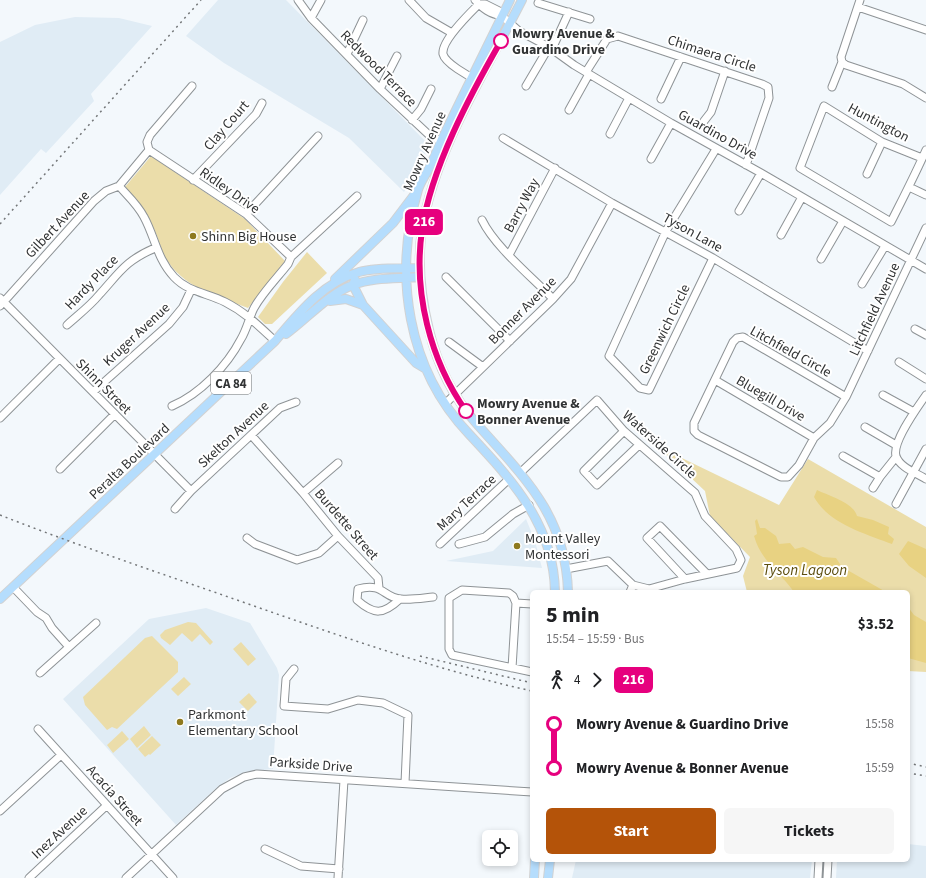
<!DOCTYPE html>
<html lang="en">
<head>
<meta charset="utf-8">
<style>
	:root { --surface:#fff; --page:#f6f6f6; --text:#202124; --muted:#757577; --accent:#b45309 }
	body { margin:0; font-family:"Source Sans 3",sans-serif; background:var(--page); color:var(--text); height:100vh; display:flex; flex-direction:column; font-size:15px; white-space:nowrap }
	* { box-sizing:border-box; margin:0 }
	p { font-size:13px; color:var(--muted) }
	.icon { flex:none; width:22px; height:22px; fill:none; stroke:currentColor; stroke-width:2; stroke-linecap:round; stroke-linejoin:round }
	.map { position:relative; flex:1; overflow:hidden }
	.side { position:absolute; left:530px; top:590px; width:380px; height:272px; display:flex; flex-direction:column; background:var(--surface); border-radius:6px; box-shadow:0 2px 6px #0003 }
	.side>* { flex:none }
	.badge { padding:0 8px; border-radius:6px; font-size:14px; line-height:26px }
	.fabs { position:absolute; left:482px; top:830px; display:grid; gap:8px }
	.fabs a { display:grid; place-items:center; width:36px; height:36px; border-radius:6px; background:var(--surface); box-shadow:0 2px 6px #0003; font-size:20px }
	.map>.badge { position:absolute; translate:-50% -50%; box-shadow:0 0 0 2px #fff }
	.legs { display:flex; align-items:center; gap:6px; height:44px; padding:0 16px; font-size:13px }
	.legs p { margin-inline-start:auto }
	.head { display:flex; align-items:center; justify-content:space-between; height:68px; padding:0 16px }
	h1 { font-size:22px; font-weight:700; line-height:30px }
	.primary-button { display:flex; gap:8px; margin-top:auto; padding:8px 16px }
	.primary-button a { flex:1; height:46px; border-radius:6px; background:var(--accent); color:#fff; font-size:16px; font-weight:700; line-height:46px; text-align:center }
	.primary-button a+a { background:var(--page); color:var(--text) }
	ul { padding:0 16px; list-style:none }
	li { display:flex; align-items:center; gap:14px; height:44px; font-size:15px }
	li i { display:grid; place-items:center; width:6px; height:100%; margin:0 5px; background:currentColor }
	li i::after { content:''; width:10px; height:10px; margin:-5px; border:3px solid; border-radius:50%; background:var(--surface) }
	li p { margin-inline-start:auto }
	li:first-child i { background:linear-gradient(#0000 50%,currentColor 0) }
	li:last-child i { background:linear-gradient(currentColor 50%,#0000 0) }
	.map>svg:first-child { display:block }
	.built { fill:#e0ecf5 }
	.green { fill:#ebddaa }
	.water { fill:#e8d282 }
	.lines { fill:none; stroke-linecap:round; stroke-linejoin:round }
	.minor-casing { stroke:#8e9396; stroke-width:9 }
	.major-casing { stroke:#d2d2d2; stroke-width:10 }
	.minor { stroke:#fff; stroke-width:7 }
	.major { stroke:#b5ddfd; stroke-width:8 }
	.rail { stroke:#737678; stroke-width:1.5; stroke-dasharray:2 4; stroke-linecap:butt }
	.line-1-casing { stroke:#fff; stroke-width:9 }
	.line-1 { stroke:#e6007e; stroke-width:6 }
	.stop-1-dot { fill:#fff; stroke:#e6007e; stroke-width:2 }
	.poi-dot { fill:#8e791e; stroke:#fff; stroke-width:1.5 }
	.labels { text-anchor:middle; stroke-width:4; stroke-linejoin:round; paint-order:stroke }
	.shield { fill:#fff; stroke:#6f7071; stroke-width:1 }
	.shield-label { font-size:13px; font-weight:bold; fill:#313334 }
	.stop-label { font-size:14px; font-weight:bold; fill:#313334; stroke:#fff; text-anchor:start }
	.street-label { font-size:14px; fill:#313334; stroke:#fff }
	.poi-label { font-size:14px; fill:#313334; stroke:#fff; text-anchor:start }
	.water-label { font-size:15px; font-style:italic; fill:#5c4d0e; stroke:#fff }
</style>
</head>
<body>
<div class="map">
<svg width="926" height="878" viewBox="0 0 926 878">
	<rect width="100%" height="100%" fill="#f3f8fc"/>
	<path class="built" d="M218 0H286L430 146 404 192 349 138 224 63 186 36Z
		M75 17 119 18 152 26 91 94 94 101 46 153 41 149 0 195V42L35 25Z
		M526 519 535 541 542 568 446 561 493 551Z
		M206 608 250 623 277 668 279 675 273 769 245 772 230 778 214 790 176 825 63 699 149 619Z
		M908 844 926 846V878H836L837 860H908Z
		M576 860H812L810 878H572Z"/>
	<path class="green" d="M151 156 245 219 285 261 248 308C220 297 187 289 169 263 161 253 159 238 153 227 146 212 136 199 125 187Z
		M307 252 327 273 272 324H265L258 317 283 282Z
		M657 446 779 505 808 459 926 527V672L908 671V592H747L743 576 750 557 710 516 705 491Z
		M188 622 196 623 213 642 210 645 200 634 192 642 182 633 170 645 161 638 160 635 165 630Z
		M152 636 178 662V672L117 729 112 727 107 730 85 705 83 697 145 638Z
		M241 642 256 659 248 666 233 649Z
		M184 677 191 684 178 696 171 689Z
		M249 693 257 702 248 711 239 702Z
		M144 726 151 735 137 748 130 739Z
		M122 731 129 739 113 753 107 745Z
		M152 736 161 745 150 755 149 754 145 757 138 749Z"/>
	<path class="water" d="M817 490C829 496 853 502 857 516L873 520 889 527 888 534 894 539 892 544C866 534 829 524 814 497Z
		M757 519 760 528H765L776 536 779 544 790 543 795 549 803 547 823 557 836 558 842 567 886 592H794C780 572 761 561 754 536L757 534 755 521Z
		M908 541 926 549V578L909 566 899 554Z
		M908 607 914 615 926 622V663L908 658Z"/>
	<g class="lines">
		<g class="minor-casing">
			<path id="minor" d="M298 0 311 18 380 89 428 134 445 144
				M409 0 426 18 452 33
				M475 0C483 9 490 14 502 16
				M538 3 590 19
				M479 4H485L499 11 502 16 519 31 549 47 574 65 671 123 761 173 926 269
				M858 7 926 30
				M311 18 321 0
				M552 49 569 12
				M347 54 363 20
				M842 62 846 65 903 84 926 98
				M586 72 607 39 618 36 762 84 768 87 769 98 746 165
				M477 80C468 76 445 63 443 54 441 41 470 13 479 4
				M526 86 549 47
				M832 87 842 62 841 57 860 0
				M380 89 397 56
				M661 99 681 57
				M569 110 589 74
				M412 120 421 109 431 89
				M704 121 711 112 725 71
				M610 134 629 98
				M503 138 612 203 713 258 868 351
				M149 150 246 214 291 257
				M149 150 147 142 150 135 192 86
				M922 158 882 142 824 106 800 168 891 222C903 198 915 175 926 150
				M651 159 671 123
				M867 174 882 142
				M193 180 256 114 262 103
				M119 186C128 196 138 205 144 217 155 237 157 259 174 277 188 292 207 293 225 302 245 312 259 326 275 341
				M909 187 926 195
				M739 211 761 173
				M246 214 318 136
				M482 220C495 247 532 277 553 299
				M781 235 802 197
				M509 255 555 168
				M713 258 649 390 640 388 609 356 666 231 716 149
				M821 259 843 221
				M446 277 510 341
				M862 284 885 246
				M0 298 191 491
				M0 306 94 201 106 191 119 186 149 150
				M67 325C78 315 90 306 99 295 120 272 125 261 155 248
				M915 329 926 335
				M449 342 483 367
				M899 362 926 379
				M715 380 814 438
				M93 392 169 324 183 307 191 290
				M883 395 914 412
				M926 395C917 408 892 442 896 456 900 468 917 473 926 479
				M846 397 743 337 737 338 733 342 694 423V431L698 435 781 477H788L799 465 814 438 830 423 846 397 926 228
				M446 403 553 299 571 279 612 203
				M172 406C200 394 227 366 241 339 247 329 249 318 254 308 263 292 277 278 288 264L291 257 357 196
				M0 418 59 359
				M865 427 896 445
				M624 431 584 471 597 485 639 445
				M252 436 303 493 338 536 378 578 379 588
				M843 456 880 477
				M60 469 115 414
				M521 472 597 400 624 431 695 493 705 516 736 549 741 560 737 568 685 579 649 589 633 585 608 561 566 569
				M873 488 880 477 896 457
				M303 493 338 463
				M896 504 926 449
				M175 509 191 491 280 408 296 402
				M247 538 255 544 297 560 319 553 338 536
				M440 544 509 479
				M459 544 485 537 513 514 529 505
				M685 579 647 538 660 526 707 574
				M13 587 37 612 46 618 52 628 69 647
				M630 592 633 585
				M400 599C383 615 374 615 357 600L358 589C384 582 383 598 401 599 411 600 423 598 433 597
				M516 603 532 604
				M512 668 516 603 513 596 509 593 462 590 449 598V649L452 655 532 672
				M294 669 286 679 284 706 328 709 358 700 383 703 408 715 405 783
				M40 673 96 623
				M38 729 173 878
				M0 811 61 755
				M265 849 301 866 339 869
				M29 878 106 806
				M126 878 222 789 244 777 257 774 532 792
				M338 878 344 780
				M818 878 819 860
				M827 878 828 860"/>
		</g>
		<g class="major-casing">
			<path id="major" d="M510 0C488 45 465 91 443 137 438 147 434 159 428 170 425 176 420 183 418 190 393 274 407 369 469 434 512 480 554 525 555 592
				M522 0C485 73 436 147 422 229 417 262 421 297 429 330 437 363 453 397 476 423 523 476 566 515 568 592
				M335 279 393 223 418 190
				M355 280 353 285 363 305 416 363 426 369
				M330 301 346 299 363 305
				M286 334C308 318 328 294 353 285 374 277 398 279 420 277
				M0 599 275 341C298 314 323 282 359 272 379 267 400 269 420 268
				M534 878 535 860
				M548 878 550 860"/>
		</g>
		<use href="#minor" class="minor"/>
		<use href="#major" class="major"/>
		<path class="rail" d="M0 224 201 0
			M0 515C84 548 169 576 254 606 346 638 437 670 532 691
			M420 656 532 683
			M908 763 926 767
			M908 773 926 776"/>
	</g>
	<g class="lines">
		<g class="line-1-casing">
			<path id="line-1" d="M466 411C430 360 413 292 422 230 431 168 470 95 501 41"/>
		</g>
		<use href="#line-1" class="line-1"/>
	</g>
	<g class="stop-1-dot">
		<circle cx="501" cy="41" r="7"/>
		<circle cx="466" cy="411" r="7"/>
	</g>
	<g class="poi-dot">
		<circle cx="193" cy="236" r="4"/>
		<circle cx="517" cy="546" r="4"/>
		<circle cx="180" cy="722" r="4"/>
	</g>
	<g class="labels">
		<rect class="shield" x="211" y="372" width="40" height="22" rx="3"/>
		<g class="shield-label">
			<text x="231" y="388">CA 84</text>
		</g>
		<g class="stop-label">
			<text x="512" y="38">Mowry Avenue &amp;<tspan x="512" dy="16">Guardino Drive</tspan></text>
			<text x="477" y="408">Mowry Avenue &amp;<tspan x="477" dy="16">Bonner Avenue</tspan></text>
		</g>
		<g class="street-label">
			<text transform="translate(712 53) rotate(18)" y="5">Chimaera Circle</text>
			<text transform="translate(379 68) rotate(45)" y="5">Redwood Terrace</text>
			<text transform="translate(879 122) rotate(28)" y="5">Huntington</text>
			<text transform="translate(226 125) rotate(-49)" y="5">Clay Court</text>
			<text transform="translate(718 134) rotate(29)" y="5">Guardino Drive</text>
			<text transform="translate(424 151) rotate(-66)" y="5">Mowry Avenue</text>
			<text transform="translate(230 190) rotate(35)" y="5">Ridley Drive</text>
			<text transform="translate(521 205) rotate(-62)" y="5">Barry Way</text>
			<text transform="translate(57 224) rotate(-47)" y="5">Gilbert Avenue</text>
			<text transform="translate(693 232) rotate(29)" y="5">Tyson Lane</text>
			<text transform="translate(91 282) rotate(-46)" y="5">Hardy Place</text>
			<text transform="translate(874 309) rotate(-65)" y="5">Litchfield Avenue</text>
			<text transform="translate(522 310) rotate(-45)" y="5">Bonner Avenue</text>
			<text transform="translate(664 329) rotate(-64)" y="5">Greenwich Circle</text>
			<text transform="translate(136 334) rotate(-43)" y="5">Kruger Avenue</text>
			<text transform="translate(791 351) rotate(29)" y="5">Litchfield Circle</text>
			<text transform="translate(104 386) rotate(45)" y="5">Shinn Street</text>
			<text transform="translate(771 398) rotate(30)" y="5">Bluegill Drive</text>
			<text transform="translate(233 434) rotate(-43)" y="5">Skelton Avenue</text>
			<text transform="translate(660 444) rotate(42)" y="5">Waterside Circle</text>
			<text transform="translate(129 461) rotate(-43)" y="5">Peralta Boulevard</text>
			<text transform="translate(466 502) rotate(-43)" y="5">Mary Terrace</text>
			<text transform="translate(347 524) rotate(49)" y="5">Burdette Street</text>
			<text transform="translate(311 764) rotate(4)" y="5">Parkside Drive</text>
			<text transform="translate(115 795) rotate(48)" y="5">Acacia Street</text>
			<text transform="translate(59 832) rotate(-43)" y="5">Inez Avenue</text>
		</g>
		<g class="poi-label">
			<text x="201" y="241">Shinn Big House</text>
			<text x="525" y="543">Mount Valley<tspan x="525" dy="16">Montessori</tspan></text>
			<text x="188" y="719">Parkmont<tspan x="188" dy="16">Elementary School</tspan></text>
		</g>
		<g class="water-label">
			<text x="805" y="575">Tyson Lagoon</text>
		</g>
	</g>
</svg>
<div class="fabs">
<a><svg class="icon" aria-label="locate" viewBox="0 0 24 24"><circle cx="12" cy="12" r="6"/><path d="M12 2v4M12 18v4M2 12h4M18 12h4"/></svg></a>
</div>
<b class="badge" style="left:424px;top:222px;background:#e6007e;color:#fff">216</b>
<section class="side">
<div class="head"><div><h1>5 min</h1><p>15:54 – 15:59 · Bus</p></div><b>$3.52</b></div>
<div class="legs"><svg class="icon" aria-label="walk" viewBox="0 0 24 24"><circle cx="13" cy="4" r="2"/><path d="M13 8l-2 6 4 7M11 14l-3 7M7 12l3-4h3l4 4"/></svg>4<svg class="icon" aria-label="forward" viewBox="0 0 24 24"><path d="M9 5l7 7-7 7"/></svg><b class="badge" style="background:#e6007e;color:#fff">216</b></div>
<ul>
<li><i style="color:#e6007e"></i><b>Mowry Avenue &amp; Guardino Drive</b><p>15:58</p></li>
<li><i style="color:#e6007e"></i><b>Mowry Avenue &amp; Bonner Avenue</b><p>15:59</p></li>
</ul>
<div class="primary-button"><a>Start</a><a>Tickets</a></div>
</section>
</div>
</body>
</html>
